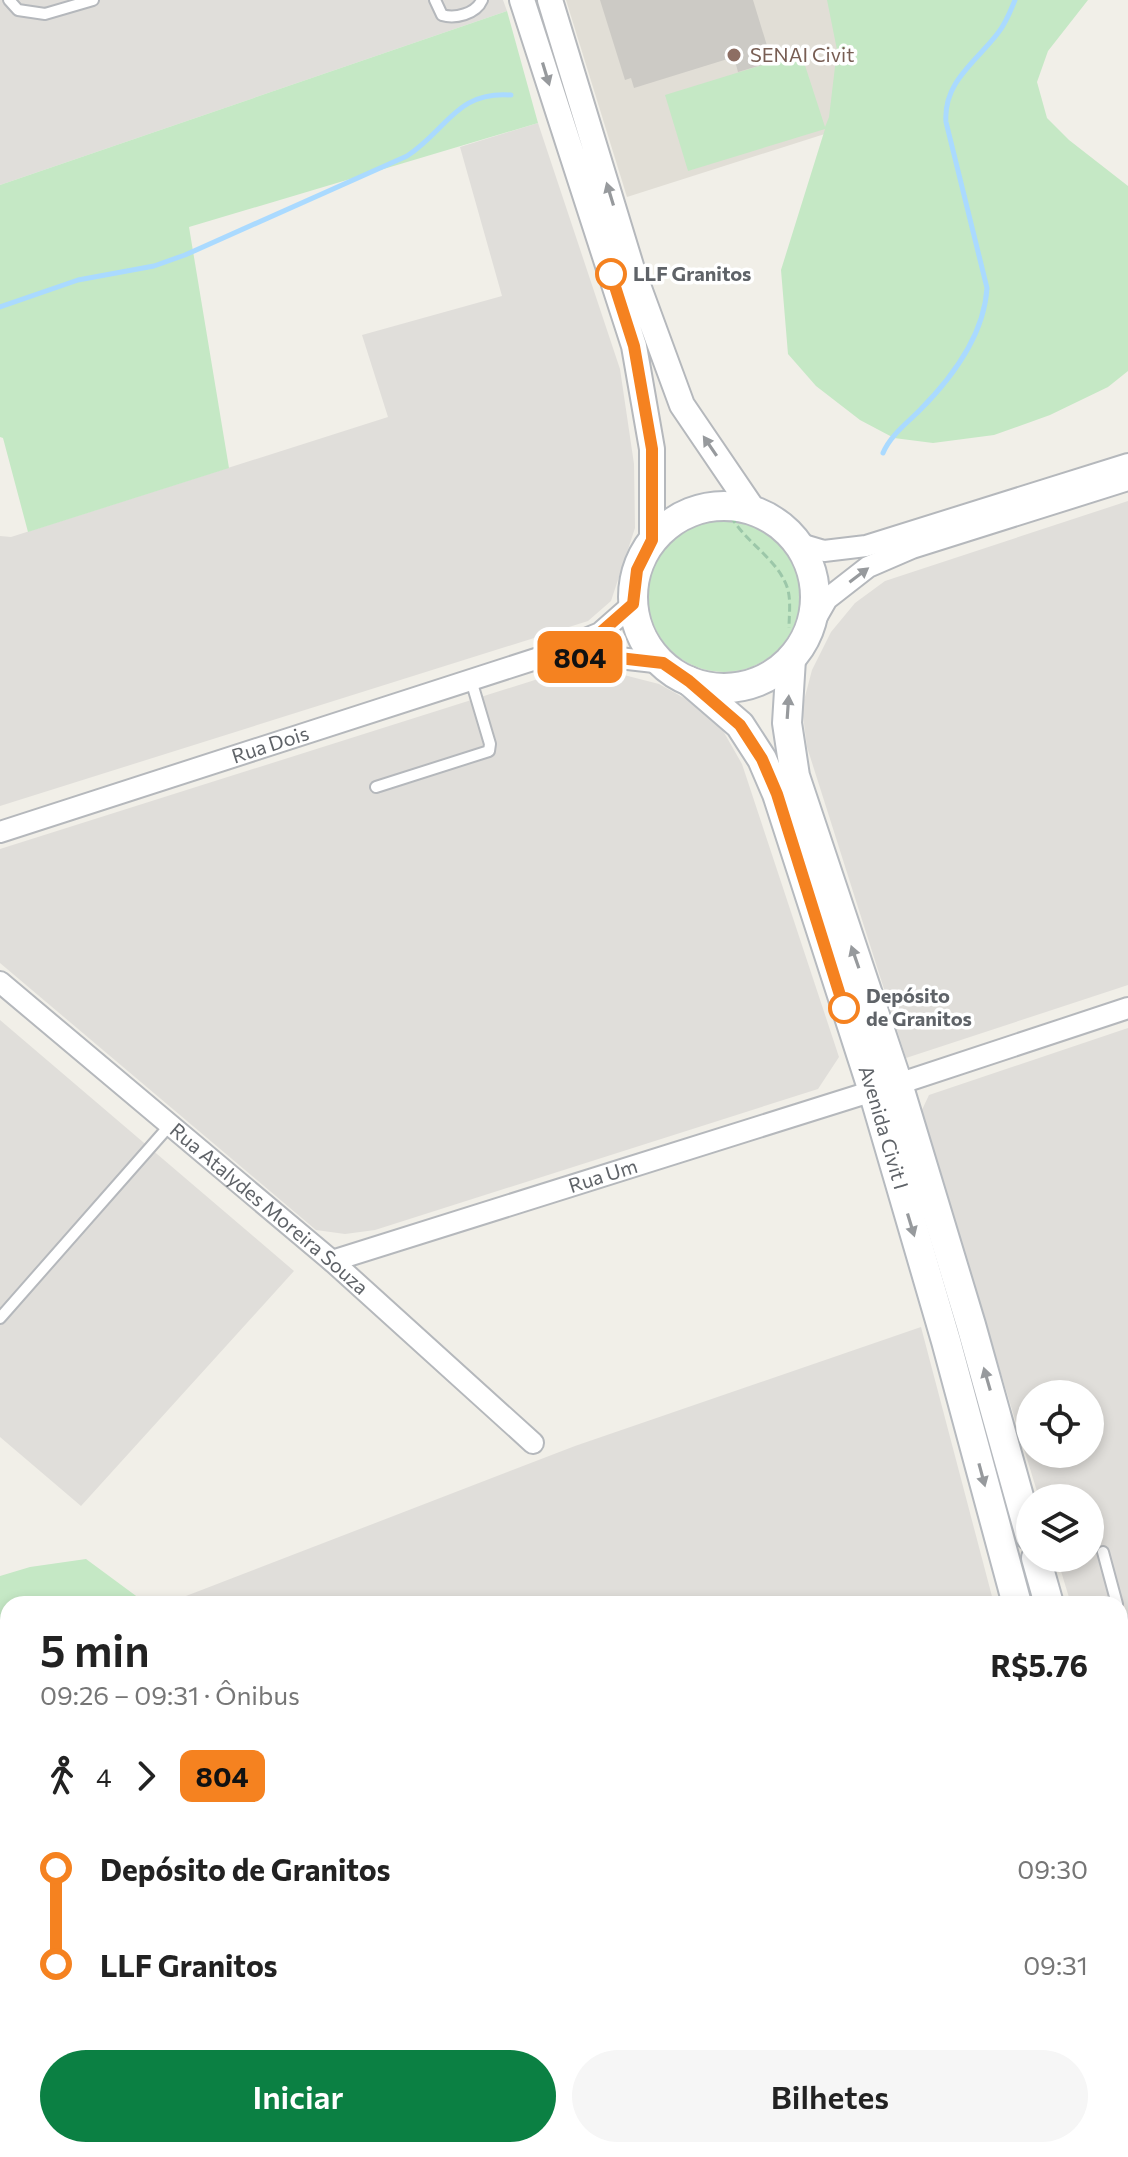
<!DOCTYPE html>
<html lang="pt">
<head>
<meta charset="utf-8">
<style>
	:root { --surface:#fff; --page:#f6f6f6; --text:#222; --muted:#767676; --accent:#0b8043 }
	body { margin:0; font-family:Commissioner,sans-serif; background:var(--page); color:var(--text); height:100vh; display:flex; flex-direction:column; font-size:30px; white-space:nowrap }
	* { box-sizing:border-box; margin:0 }
	p { font-size:26px; color:var(--muted) }
	.icon { flex:none; width:44px; height:44px; fill:none; stroke:currentColor; stroke-width:2; stroke-linecap:round; stroke-linejoin:round }
	.map { position:relative; flex:1; overflow:hidden }
	.side { position:absolute; left:0px; top:1596px; width:1128px; height:562px; display:flex; flex-direction:column; background:var(--surface); border-radius:24px 24px 0 0; box-shadow:0 4px 12px #0003 }
	.side>* { flex:none }
	.badge { padding:0 16px; border-radius:12px; font-size:28px; line-height:52px }
	.fabs { position:absolute; left:1016px; top:1380px; display:grid; gap:16px }
	.fabs a { display:grid; place-items:center; width:88px; height:88px; border-radius:50%; background:var(--surface); box-shadow:0 4px 12px #0003; font-size:40px }
	.map>.badge { position:absolute; translate:-50% -50%; box-shadow:0 0 0 4px #fff }
	.legs { display:flex; align-items:center; gap:12px; height:88px; padding:0 40px; font-size:26px }
	.legs p { margin-inline-start:auto }
	.summary { display:flex; align-items:center; justify-content:space-between; height:136px; padding:0 40px }
	h1 { font-size:44px; font-weight:600; line-height:60px }
	.primary-button { display:flex; gap:16px; margin-top:auto; padding:16px 40px }
	.primary-button a { flex:1; height:92px; border-radius:48px; background:var(--accent); color:#fff; font-size:32px; font-weight:600; line-height:92px; text-align:center }
	.primary-button a+a { background:var(--page); color:var(--text) }
	ul { padding:0 40px; list-style:none }
	li { display:flex; align-items:center; gap:28px; height:96px; font-size:30px }
	li i { display:grid; place-items:center; width:12px; height:100%; margin:0 10px; background:currentColor }
	li i::after { content:''; width:20px; height:20px; margin:-10px; border:6px solid; border-radius:50%; background:var(--surface) }
	li p { margin-inline-start:auto }
	li:first-child i { background:linear-gradient(#0000 50%,currentColor 0) }
	li:last-child i { background:linear-gradient(currentColor 50%,#0000 0) }
	.map>svg:first-child { display:block }
	.industrial { fill:#e0deda; fill-rule:evenodd }
	.education { fill:#e1ded6 }
	.green { fill:#c5e8c5 }
	.lines { fill:none; stroke-linecap:round; stroke-linejoin:round }
	.stream { stroke:#aadaff; stroke-width:5 }
	.building { fill:#cccac5 }
	.service-casing { stroke:#b5b8bc; stroke-width:14 }
	.minor-casing { stroke:#b5b8bc; stroke-width:24 }
	.tertiary-casing { stroke:#b5b8bc; stroke-width:28 }
	.secondary-casing { stroke:#b6babf; stroke-width:32 }
	.path { stroke:#9cc7a9; stroke-width:3; stroke-dasharray:8 4; stroke-linecap:butt }
	.service { stroke:#fff; stroke-width:10 }
	.minor { stroke:#fff; stroke-width:20 }
	.tertiary { stroke:#fff; stroke-width:24 }
	.secondary { stroke:#fff; stroke-width:28 }
	.oneway { fill:#979a9d }
	.line-1-casing { stroke:#fff; stroke-width:18 }
	.line-1 { stroke:#f58220; stroke-width:12 }
	.education-dot { fill:#8d6e63; stroke:#fff; stroke-width:3 }
	.stop-1-dot { fill:#fff; stroke:#f58220; stroke-width:4 }
	.labels { text-anchor:middle; stroke-width:7; stroke-linejoin:round; paint-order:stroke }
	.education-label { font-size:20px; fill:#785e54; stroke:#fff; text-anchor:start }
	.stop-label { font-size:20px; font-weight:bold; fill:#5f6368; stroke:#fff; text-anchor:start }
	.street-label { font-size:20px; fill:#5f6368; stroke:#fff }
</style>
</head>
<body>
<div class="map">
<svg width="1128" height="2157" viewBox="0 0 1128 2157">
	<rect width="100%" height="100%" fill="#f1efe8"/>
	<path class="industrial" d="M0 0H503L507 11 0 185Z
		M538 123 620 369 634 464 635 528 611 601 588 621 0 806V536L11 537 388 417 362 335 502 296 460 147Z
		M1128 501V985L906 1058 807 747 802 708 812 670 831 632 855 603 885 581Z
		M557 673 620 674 659 684 695 704 718 722 742 764 839 1057 818 1089 375 1230 345 1234 316 1230 0 963V849Z
		M0 1020 294 1271 81 1506 0 1437Z
		M1128 1028V1796L1120 1769V1604H1071L1057 1558H1090V1498H1039L921 1112 929 1095ZM1030 1394H1090V1454H1030Z
		M921 1327 994 1604H175L173 1601 575 1446Z
		M1120 2035 1128 2061V2157H721L717 2150H1120Z"/>
	<path class="education" d="M566 0H869L903 109 627 197Z"/>
	<path class="green" d="M827 0H1088L1048 51 1037 82 1047 118 1069 140 1128 186V371L1108 387 1050 415 994 435 933 443 894 438 860 420 816 386 788 354 781 270 825 129 688 171 665 95 801 53 825 127 829 117 837 50Z
		M507 11 538 123 189 227 229 468 28 532 3 438 0 437V185Z
		M648 596a76 76 0 1 1 152 0a76 76 0 1 1-152 0Z
		M86 1559 147 1604H8V2113L0 2103V1576L30 1567Z
		M39 2150H344L337 2157H45Z
		M395 2150H732L741 2157H402Z"/>
	<g class="lines">
		<path class="stream" d="M0 307 78 280 154 266 185 255 407 156C448 129 456 91 511 95
			M883 453C890 436 906 424 919 411 952 378 984 336 987 288L946 122C943 82 976 62 998 33 1006 23 1010 12 1015 0
			M0 1677 8 1682
			M441 2150 452 2157"/>
	</g>
	<path class="building" d="M600 0H753L772 62 738 72 734 57 634 88 631 78 625 80Z"/>
	<g class="lines">
		<g class="service-casing">
			<path id="service" d="M9 0 18 10 45 14 93 0
				M435 0 442 15C455 19 476 14 482 0
				M376 787 489 751 490 744 471 680
				M0 1318 170 1125
				M1103 1552 1117 1604
				M1120 1615 1128 1644
				M1120 1815 1128 1812
				M1120 2097 1128 2094
				M944 2157 965 2150"/>
		</g>
		<g class="minor-casing">
			<g id="minor">
				<path d="M797 543 824 551 866 546 1128 464"/>
				<path d="M808 632 827 599 868 567 912 548 1128 480"/>
				<path d="M550 657 619 658 663 663"/>
				<path id="s1" d="M0 832 542 657 600 633 633 604"/>
				<path id="s2" d="M0 982 332 1261 533 1443"/>
				<path d="M898 1084 1128 1008"/>
				<path id="s3" d="M332 1261 873 1091"/>
				<path d="M0 2123 8 2134"/>
				<path d="M21 2150 26 2157"/>
			</g>
		</g>
		<g class="tertiary-casing">
			<path id="tertiary" d="M522 0 634 346 652 449V540
				M550 0 632 269 682 405 754 511"/>
		</g>
		<g class="secondary-casing">
			<g id="secondary">
				<circle cx="724" cy="597" r="91"/>
				<path d="M791 659 787 723 795 776 898 1084 971 1325 1030 1536"/>
				<path id="s4" d="M689 681 740 725 762 759 777 794 873 1091 946 1341 1017 1604"/>
				<path d="M1036 1558 1049 1604"/>
				<path d="M1120 1830 1128 1856"/>
				<path d="M1120 1949 1128 1974"/>
			</g>
		</g>
		<path class="path" d="M731 516C745 543 779 559 788 590 791 602 789 616 789 628
			M1120 1890 1128 1915"/>
		<use href="#service" class="service"/>
		<use href="#minor" class="minor"/>
		<use href="#tertiary" class="tertiary"/>
		<use href="#secondary" class="secondary"/>
	</g>
	<defs><path id="oneway-solid" d="M-6-.8H1V-3.2L6.5 0L1 3.2V.8H-6Z" transform="scale(2)"/></defs>
	<g class="oneway">
		<use href="#oneway-solid" transform="translate(546 74) rotate(73)"/>
		<use href="#oneway-solid" transform="translate(610 194) rotate(-107)"/>
		<use href="#oneway-solid" transform="translate(710 446) rotate(-124)"/>
		<use href="#oneway-solid" transform="translate(859 575) rotate(-37)"/>
		<use href="#oneway-solid" transform="translate(788 707) rotate(-86)"/>
		<use href="#oneway-solid" transform="translate(855 957) rotate(-109)"/>
		<use href="#oneway-solid" transform="translate(911 1225) rotate(73)"/>
		<use href="#oneway-solid" transform="translate(987 1379) rotate(-106)"/>
		<use href="#oneway-solid" transform="translate(982 1475) rotate(75)"/>
	</g>
	<g class="lines">
		<g class="line-1-casing">
			<path id="line-1" d="M611 274 634 346 652 449V540L637 570 633 604 600 633 542 657 619 658 663 663 689 681 740 725 762 759 777 794 844 1008"/>
		</g>
		<use href="#line-1" class="line-1"/>
	</g>
	<circle class="education-dot" cx="734" cy="55" r="8"/>
	<g class="stop-1-dot">
		<circle cx="611" cy="274" r="14"/>
		<circle cx="844" cy="1008" r="14"/>
	</g>
	<g class="labels">
		<g class="education-label">
			<text x="750" y="62">SENAI Civit</text>
		</g>
		<g class="stop-label">
			<text x="633" y="281">LLF Granitos</text>
			<text x="866" y="1003">Depósito<tspan x="866" dy="23">de Granitos</tspan></text>
		</g>
		<g class="street-label">
			<text dy="7" stroke="none"><textPath href="#s1" startOffset="284">Rua Dois</textPath></text>
			<text dy="7" stroke="none"><textPath href="#s4" startOffset="496">Avenida Civit I</textPath></text>
			<text dy="7" stroke="none"><textPath href="#s3" startOffset="284">Rua Um</textPath></text>
			<text dy="7" stroke="none"><textPath href="#s2" startOffset="352">Rua Atalydes Moreira Souza</textPath></text>
		</g>
	</g>
</svg>
<div class="fabs">
<a><svg class="icon" aria-label="locate" viewBox="0 0 24 24"><circle cx="12" cy="12" r="6"/><path d="M12 2v4M12 18v4M2 12h4M18 12h4"/></svg></a>
<a><svg class="icon" aria-label="layers" viewBox="0 0 24 24"><path d="M12 4l9 5-9 5-9-5zM3 14l9 5 9-5"/></svg></a>
</div>
<b class="badge" style="left:580px;top:657px;background:#f58220;color:#111">804</b>
<section class="side">
<div class="summary"><div><h1>5 min</h1><p>09:26 – 09:31 · Ônibus</p></div><b>R$5.76</b></div>
<div class="legs"><svg class="icon" aria-label="walk" viewBox="0 0 24 24"><circle cx="13" cy="4" r="2"/><path d="M13 8l-2 6 4 7M11 14l-3 7M7 12l3-4h3l4 4"/></svg>4<svg class="icon" aria-label="forward" viewBox="0 0 24 24"><path d="M9 5l7 7-7 7"/></svg><b class="badge" style="background:#f58220;color:#111">804</b></div>
<ul>
<li><i style="color:#f58220"></i><b>Depósito de Granitos</b><p>09:30</p></li>
<li><i style="color:#f58220"></i><b>LLF Granitos</b><p>09:31</p></li>
</ul>
<div class="primary-button"><a>Iniciar</a><a>Bilhetes</a></div>
</section>
</div>
</body>
</html>
